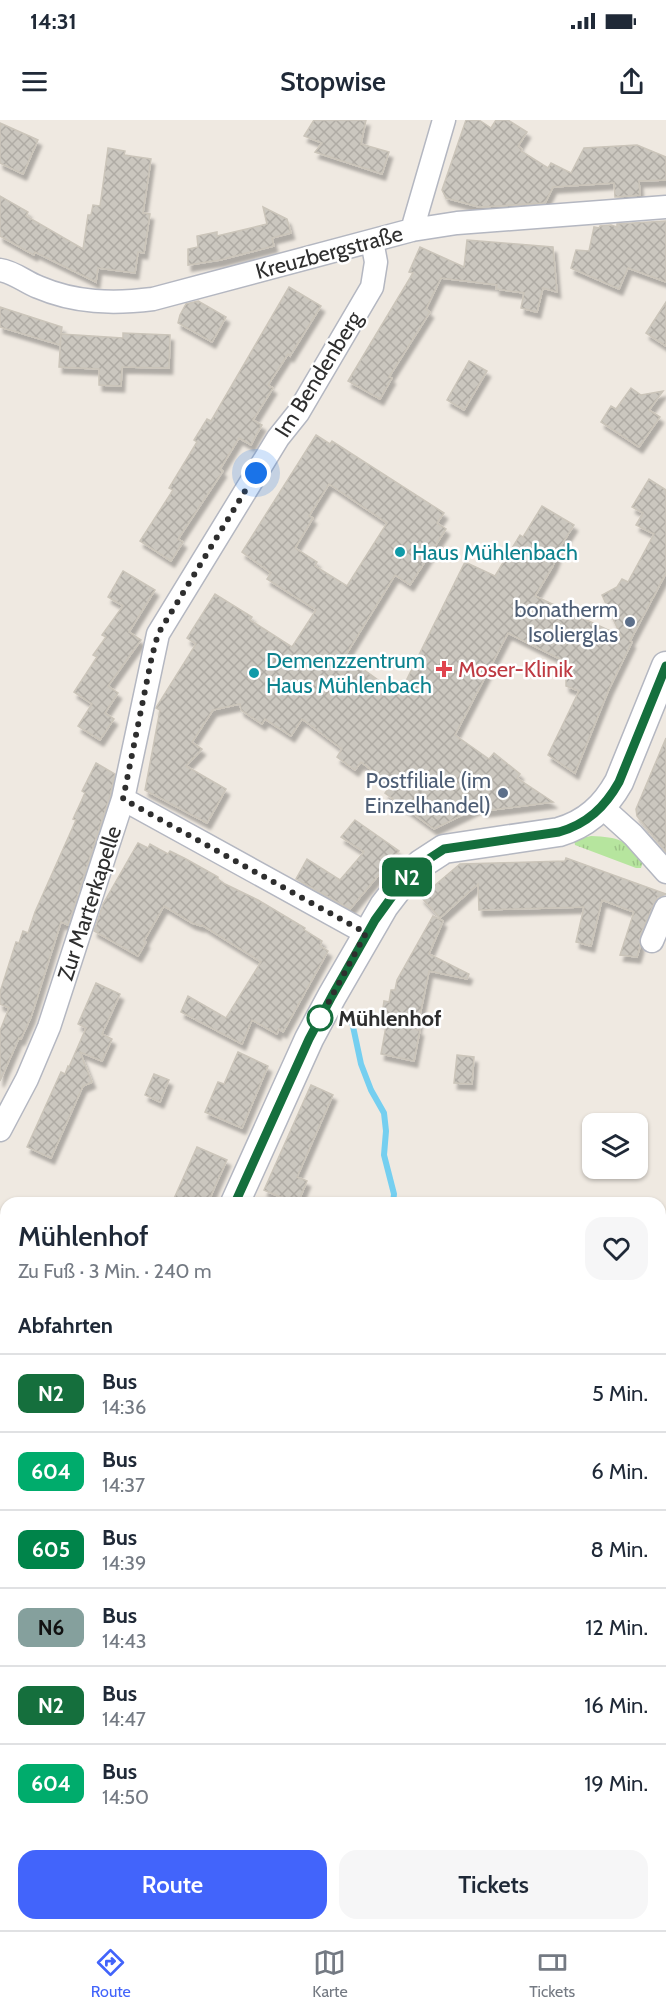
<!DOCTYPE html>
<html lang="de">
<head>
<meta charset="utf-8">
<style>
	:root { --surface:#fff; --page:#f6f6f7; --text:#1f2937; --muted:#747a83; --line:#e0e1e3; --accent:#4264fb }
	body { margin:0; font-family:Cabin,sans-serif; background:var(--page); color:var(--text); height:100vh; display:flex; flex-direction:column; font-size:22px; white-space:nowrap }
	* { box-sizing:border-box; margin:0 }
	p { font-size:20px; color:var(--muted) }
	.icon { flex:none; width:33px; height:33px; fill:none; stroke:currentColor; stroke-width:2; stroke-linecap:round; stroke-linejoin:round }
	.map { position:relative; flex:1; overflow:hidden }
	.sheet { position:absolute; left:0px; top:1077px; width:666px; height:734px; display:flex; flex-direction:column; background:var(--surface); border-radius:18px 18px 0 0; box-shadow:0 2px 4px #0004 }
	.sheet>* { flex:none }
	.badge { padding:0 12px; border-radius:9px; font-size:21px; line-height:39px }
	.fabs { position:absolute; left:582px; top:993px; display:grid; gap:12px }
	.fabs a { display:grid; place-items:center; width:66px; height:66px; border-radius:12px; background:var(--surface); box-shadow:0 2px 4px #0004; font-size:30px }
	.you { position:absolute; width:30px; height:30px; margin:-15px; border:4px solid #fff; border-radius:50%; background:#1a73e8; box-shadow:0 0 0 9px #1a73e833 }
	.map>.badge { position:absolute; translate:-50% -50%; box-shadow:0 0 0 3px #fff }
	h2 { padding:0 18px; font-size:22px; line-height:54px }
	.round { display:grid; place-items:center; flex:none; width:63px; height:63px; border-radius:18px; background:var(--page) }
	.summary { display:flex; align-items:center; justify-content:space-between; height:102px; padding:0 18px }
	h1 { font-size:28px; font-weight:600; line-height:45px }
	.button { display:flex; gap:12px; margin-top:auto; padding:12px 18px }
	.button a { flex:1; height:69px; border-radius:18px; background:var(--accent); color:#fff; font-size:24px; font-weight:600; line-height:69px; text-align:center }
	.button a+a { background:var(--page); color:var(--text) }
	ul { padding:0; list-style:none }
	li { display:flex; align-items:center; gap:18px; height:78px; padding:0 18px; border-top:2px solid var(--line) }
	li div { flex:1 }
	li b { display:block; font-size:22px }
	li em { font-style:normal }
	li .badge { min-width:66px; font-weight:700; text-align:center }
	.status { display:flex; justify-content:space-between; align-items:center; height:42px; padding:0 30px; background:var(--surface); direction:ltr }
	.status svg { height:16px; fill:currentColor }
	header { display:flex; justify-content:space-between; align-items:center; height:78px; padding:0 18px; background:var(--surface); font-size:27px; font-weight:600 }
	.dock { display:flex; justify-content:space-around; align-items:center; height:84px; border-top:2px solid var(--line); background:var(--surface); font-size:16px; color:var(--muted) }
	.dock a { display:grid; justify-items:center; gap:3px }
	.dock .selected { color:var(--accent) }
	.map>svg:first-child { display:block }
	.grass { fill:url(#grass-tufts) }
	.forest { fill:url(#forest-firs) }
	.lines { fill:none; stroke-linecap:round; stroke-linejoin:round }
	.stream { stroke:#75cff0; stroke-width:6 }
	.building { fill:url(#building-cross-hatch); stroke:#cbc5ba; stroke-width:1.5; fill-rule:evenodd; filter:url(#shadow) }
	.minor-casing { stroke:#b4b7c1; stroke-width:25 }
	.tertiary-casing { stroke:#b4b7c1; stroke-width:31 }
	.motorway-casing { stroke:#c9c9c9; stroke-width:35 }
	.minor { stroke:#fff; stroke-width:22 }
	.tertiary { stroke:#fff; stroke-width:28 }
	.motorway { stroke:#ffa35c; stroke-width:33 }
	.line-casing { stroke:#fff; stroke-width:14 }
	.line { stroke:#156f3d; stroke-width:9 }
	.walk { stroke:#2e2e2e; stroke-width:6; stroke-dasharray:0 10.8 }
	.culture-dot { fill:#0f9aa8; stroke:#fff; stroke-width:2 }
	.service-dot { fill:#5c6f8a; stroke:#fff; stroke-width:2 }
	.health-dot { fill:#e0444e; stroke:#fff; stroke-width:2 }
	.stop-dot { fill:#fff; stroke:#156f3d; stroke-width:3 }
	.labels { text-anchor:middle; stroke-width:5; stroke-linejoin:round; paint-order:stroke }
	.street-label { font-size:22px; fill:#2e2e2e; stroke:#fff }
	.culture-label { font-size:22px; fill:#0d838f; stroke:#fff; text-anchor:start }
	.service-label { font-size:22px; fill:#4e5e75; stroke:#fff; text-anchor:end }
	.health-label { font-size:22px; fill:#be3a42; stroke:#fff; text-anchor:start }
	.stop-label { font-size:22px; font-weight:bold; fill:#2e2e2e; stroke:#fff; text-anchor:start }
</style>
</head>
<body>
<div class="status"><b>14:31</b><svg viewBox="0 0 49 12"><path d="M0 12V9h3v3zM5 12V6h3v6zM10 12V3h3v9zM15 12V0h3v12zM26 1h20v11H26zM47 4h2v5h-2z"/></svg></div>
<header><svg class="icon" aria-label="menu" viewBox="0 0 24 24"><path d="M4 6h16M4 12h16M4 18h16"/></svg>Stopwise<svg class="icon" aria-label="share" viewBox="0 0 24 24"><path d="M12 15V3M7 8l5-5 5 5M5 13v7h14v-7"/></svg></header>
<div class="map">
<svg width="666" height="1810" viewBox="0 0 666 1810">
	<defs>
		<pattern id="grass-tufts" width="24" height="20" patternUnits="userSpaceOnUse" patternTransform="scale(1.5)"><rect width="24" height="20" fill="#b6e59e"/><path d="M3 7l-1-3M5 7V3M7 7l1-3M15 17l-1-3M17 17v-4M19 17l1-3" fill="none" stroke="#9dc588"/></pattern>
		<pattern id="forest-firs" width="22" height="20" patternUnits="userSpaceOnUse" patternTransform="scale(1.5)"><rect width="22" height="20" fill="#b6e59e"/><path d="M5 1l3.5 6h-7zM16 11l3.5 6h-7z" fill="#9dc588"/></pattern>
		<pattern id="building-cross-hatch" width="8" height="8" patternUnits="userSpaceOnUse" patternTransform="scale(1.5)"><rect width="8" height="8" fill="#cbc7bf"/><path d="M0 0l8 8M0 8l8-8" fill="none" stroke="#afaba4"/></pattern>
		<filter id="shadow"><feDropShadow dx="3.5" dy="6" stdDeviation="1.5" flood-color="#0004"/></filter>
	</defs>
	<rect width="100%" height="100%" fill="#efe9e1"/>
	<path class="grass" d="M591 716C619 717 626 720 643 741L641 748H636L575 725 574 720Z
		M0 1637 6 1638V1675H0Z
		M345 1804 395 1810H166L157 1805Z"/>
	<path class="forest" d="M0 1778 6 1779V1804L102 1805 115 1810H0Z"/>
	<g class="lines">
		<path class="stream" d="M351 897 361 944 371 970 384 993 386 1011 384 1035 394 1074 393 1083
			M0 1630 6 1628"/>
	</g>
	<path class="building" d="M314 0H366L361 24 389 32 382 54 315 32 322 23 304 16Z
		M466 0H479L491 8 496 0H508L527 12 518 26 522 29 521 31 548 48 551 43 571 53 584 28 637 25 666 37V60L639 61 640 75 615 77 614 63 553 67 545 83 479 87 446 78 442 70Z
		M0 3 38 20 23 54 0 43Z
		M108 28 125 31 124 35 151 39 143 93 150 94 144 133 138 132 135 153 98 148 96 162 35 132 34 135 0 116V76L28 92 26 96 83 129 88 95H91L93 85 100 86Z
		M263 87 287 99 291 113 272 118 274 126 220 140 188 145V129L198 127 197 116 217 112V116L267 104Z
		M666 101V162L628 148 619 169 571 148 576 130 589 131 594 107 599 108 600 106 611 105 617 107V104Z
		M467 120 553 127 557 172 543 168 537 192 521 188 524 173 496 169 497 165 441 158 426 189 430 192 389 257 392 258 380 279 348 261 413 153 409 152 420 127 464 147Z
		M289 167 321 186 290 236 288 234 268 265 273 268 253 300 262 305 256 315 251 325 239 318 220 349 223 351 178 419 183 422 171 441 140 421 173 370 169 368 197 322 194 320 207 299 211 301Z
		M198 181 226 197 212 222 178 203 180 195 186 184Z
		M666 182V226L646 213Z
		M0 187 62 207 61 214 123 218V213L170 215 169 248 122 247 121 266 99 265V249L59 247 61 214 60 225 0 207Z
		M469 241 487 251 464 290 447 280Z
		M631 268 641 275 663 271 649 290 660 297 639 327 601 302 611 286 616 289Z
		M316 315 330 324 332 321 444 393 437 403 446 409 410 465 395 455 345 536 399 575 465 442 495 456 520 415 523 417 542 386 574 405 555 435 557 436 553 446 535 476 621 516 602 475 617 467 622 459 628 462 654 414 636 405 643 393 632 387 649 359 666 370V453L630 521 632 522 609 569 575 653 548 635 579 571 566 566V547L564 546 566 542 508 513 455 615 489 639 494 633 520 654 517 658 553 682 484 691 483 685 434 709 385 673 391 665 361 642 355 650 337 637 342 629 302 599 291 616 265 599 262 604 241 590 240 584 213 590 192 622 202 629 186 646 226 669 207 703 145 670 160 590 156 588 157 586 196 524 187 518 215 474 252 497 250 500 292 527 316 490 267 459 271 453 242 432ZM329 364 387 403 347 466 315 446 317 442 295 428 313 398 309 396Z
		M123 451 155 470 129 512 141 520 108 566 118 573 105 593 114 599 100 620 78 606 92 584 74 572 97 537 93 535 106 517 102 515 123 486 108 477Z
		M666 618V732L637 696 636 689Z
		M96 643 115 654 110 676 68 805 61 802 31 897 21 919 19 918 0 961V911L9 888 0 884V872L16 822 19 823 23 811 28 813 35 792 76 700 73 699 85 673 82 671Z
		M355 700 399 731 350 789 296 759 307 739 340 760 364 732 341 717Z
		M138 723 148 728 150 724 168 734 170 731 186 739 218 757V759L225 764 258 780 305 808 304 810 322 821 320 826 328 831 283 912 279 909 277 914 252 900 242 924 181 892 188 876 226 898 261 842 202 805 201 806 192 803 164 786 144 821 146 822 138 836 94 811 103 784Z
		M566 738 666 774 658 777 654 783 640 816V827L637 837 620 835 634 792 602 780 591 826 576 822 584 787 479 790 478 764 440 798 421 777 460 744 565 741Z
		M433 796 443 801 429 834 469 854 467 859 429 851 417 910H420L414 941 381 934 385 912 386 904 381 902 384 881 389 882 391 870H395L397 860Z
		M96 863 120 874 102 914 112 919 102 941 80 932 92 962 83 966 51 1038 27 1027 61 952 65 954 68 946 69 947 86 908 78 904Z
		M238 932 268 946 242 1008 205 992 218 962 224 964Z
		M457 935 474 937 472 964 454 963Z
		M154 954 169 960 160 982 145 975Z
		M311 965 333 975 297 1057 307 1061 298 1083H294L264 1070Z
		M197 1027 227 1040 216 1064 208 1083H172Z"/>
	<g class="lines">
		<g class="minor-casing">
			<path id="minor" d="M412 110 444 0
				M0 150C14 152 25 162 38 167 75 183 113 184 153 179L412 110 457 103 666 87
				M123 679 158 514 278 318 298 293 372 167 376 142 372 121
				M602 687 633 715 666 752
				M652 821 666 788
				M0 1010 27 959 49 907 123 679 366 813
				M0 1214 6 1223
				M660 1321 666 1288
				M660 1366 666 1407
				M0 1460 6 1455
				M0 1499 6 1502"/>
		</g>
		<g class="tertiary-casing">
			<path id="tertiary" d="M235 1083 309 919 332 876 384 786 404 760 421 744 444 729 559 712C587 704 605 687 619 662L666 546
				M0 1281 6 1273"/>
		</g>
		<g class="motorway-casing">
			<path id="motorway" d="M0 1703 6 1704
				M0 1749 6 1751
				M660 1757H666
				M145 1804 153 1810
				M518 1804 543 1807 666 1809"/>
		</g>
		<use href="#minor" class="minor"/>
		<use href="#tertiary" class="tertiary"/>
		<use href="#motorway" class="motorway"/>
	</g>
	<g class="lines">
		<g class="line-casing">
			<path id="line" d="M235 1083 309 919 332 876 375 800 404 760 421 744 444 729 559 712C587 704 605 687 619 662L666 546"/>
		</g>
		<use href="#line" class="line"/>
		<path class="walk" d="M256 353 158 514 152 536 123 679 366 813 320 898"/>
	</g>
	<g class="culture-dot">
		<circle cx="400" cy="432" r="6"/>
		<circle cx="254" cy="553" r="6"/>
	</g>
	<g class="service-dot">
		<circle cx="630" cy="502" r="6"/>
		<circle cx="503" cy="673" r="6"/>
	</g>
	<path class="health-dot" d="M441 540h6v6h6v6h-6v6h-6v-6h-6v-6h6z"/>
	<circle class="stop-dot" cx="320" cy="898" r="12"/>
	<g class="labels">
		<g class="street-label">
			<text transform="translate(329 132) rotate(-15)" y="8">Kreuzbergstraße</text>
			<text transform="translate(318 254) rotate(-58)" y="8">Im Bendenberg</text>
			<text transform="translate(89 783) rotate(-72)" y="8">Zur Marterkapelle</text>
		</g>
		<g class="culture-label">
			<text x="412" y="440">Haus Mühlenbach</text>
			<text x="266" y="548">Demenzzentrum<tspan x="266" dy="25">Haus Mühlenbach</tspan></text>
		</g>
		<g class="service-label">
			<text x="618" y="497">bonatherm<tspan x="618" dy="25">Isolierglas</tspan></text>
			<text x="491" y="668">Postfiliale (im<tspan x="491" dy="25">Einzelhandel)</tspan></text>
		</g>
		<g class="health-label">
			<text x="458" y="557">Moser-Klinik</text>
		</g>
		<g class="stop-label">
			<text x="338" y="906">Mühlenhof</text>
		</g>
	</g>
</svg>
<div class="fabs">
<a><svg class="icon" aria-label="layers" viewBox="0 0 24 24"><path d="M12 4l9 5-9 5-9-5zM3 14l9 5 9-5"/></svg></a>
</div>
<div class="you" style="left:256px;top:353px"></div>
<b class="badge" style="left:407px;top:757px;background:#156f3d;color:#fff">N2</b>
<section class="sheet">
<div class="summary"><div><h1>Mühlenhof</h1><p>Zu Fuß · 3 Min. · 240 m</p></div><a class="round"><svg class="icon" aria-label="heart" viewBox="0 0 24 24"><path d="M12 20l-8-8c-3-5 5-10 8-4 3-6 11-1 8 4z"/></svg></a></div>
<h2>Abfahrten</h2>
<ul>
<li><span class="badge" style="background:#156f3d;color:#fff">N2</span><div><b>Bus</b><p>14:36</p></div><em>5 Min.</em></li>
<li><span class="badge" style="background:#00ac6c;color:#fff">604</span><div><b>Bus</b><p>14:37</p></div><em>6 Min.</em></li>
<li><span class="badge" style="background:#00844a;color:#fff">605</span><div><b>Bus</b><p>14:39</p></div><em>8 Min.</em></li>
<li><span class="badge" style="background:#85a09d;color:#111">N6</span><div><b>Bus</b><p>14:43</p></div><em>12 Min.</em></li>
<li><span class="badge" style="background:#156f3d;color:#fff">N2</span><div><b>Bus</b><p>14:47</p></div><em>16 Min.</em></li>
<li><span class="badge" style="background:#00ac6c;color:#fff">604</span><div><b>Bus</b><p>14:50</p></div><em>19 Min.</em></li>
</ul>
<div class="button"><a>Route</a><a>Tickets</a></div>
</section>
</div>
<nav class="dock">
<a class="selected"><svg class="icon" aria-label="directions" viewBox="0 0 24 24"><path d="M12 3l9 9-9 9-9-9zM9 14v-3h6M13 9l2 2-2 2"/></svg>Route</a>
<a><svg class="icon" aria-label="map" viewBox="0 0 24 24"><path d="M3 6l6-2 6 2 6-2v14l-6 2-6-2-6 2zM9 4v14M15 6v14"/></svg>Karte</a>
<a><svg class="icon" aria-label="tickets" viewBox="0 0 24 24"><path d="M3 7h18v10H3zM15 7v10"/></svg>Tickets</a>
</nav>
</body>
</html>
